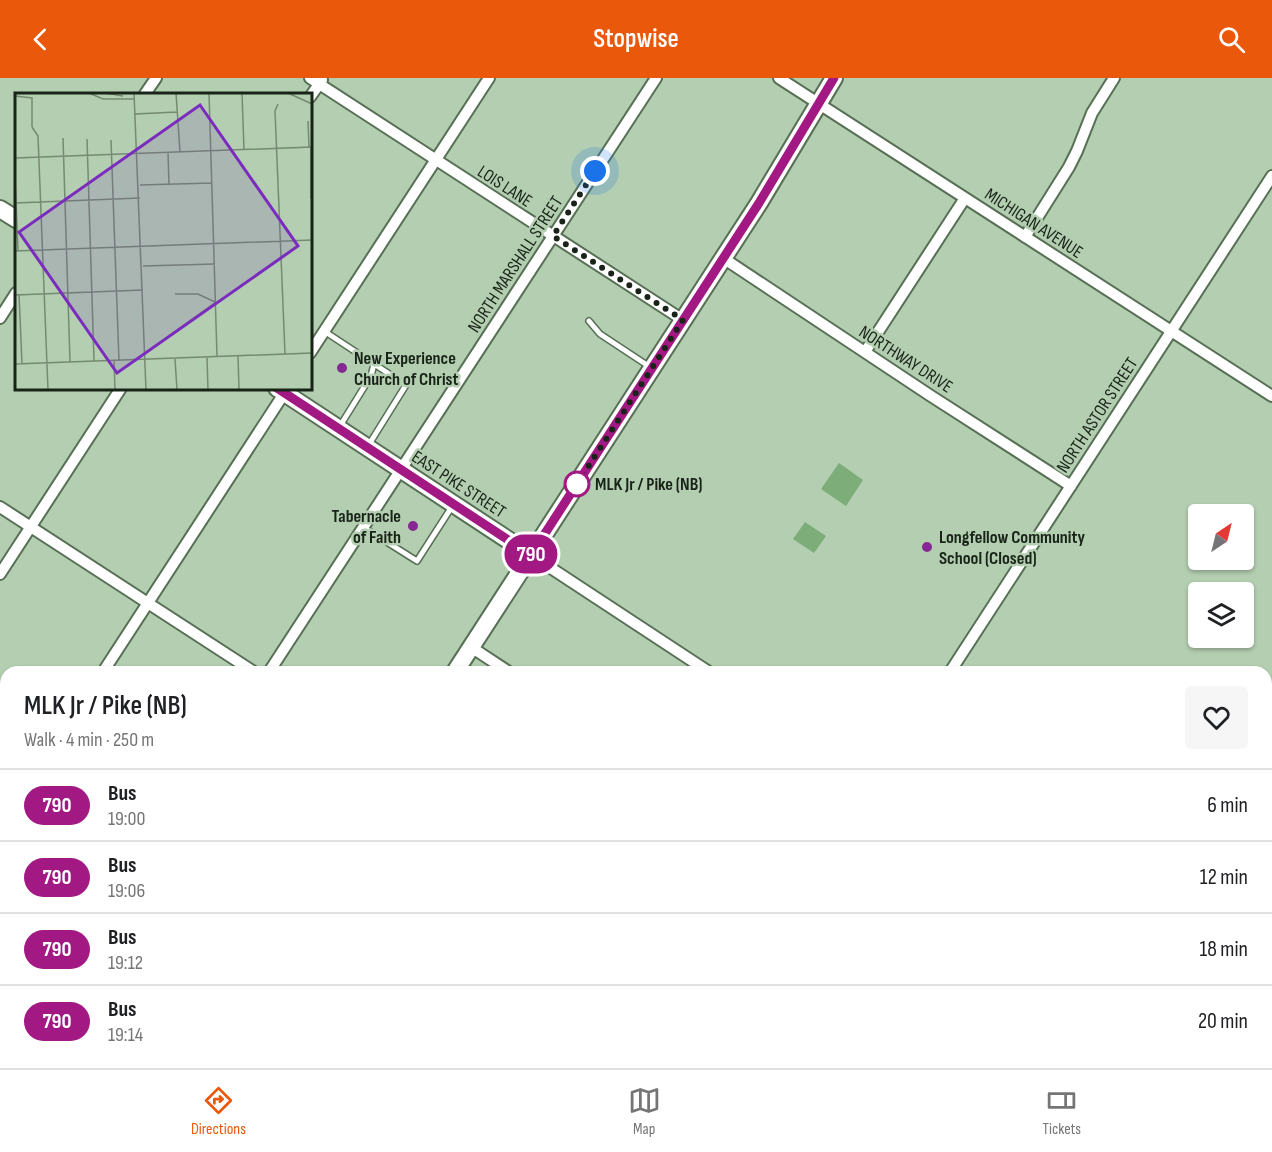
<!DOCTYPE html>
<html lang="en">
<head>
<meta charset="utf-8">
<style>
	:root { --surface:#fff; --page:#f6f6f6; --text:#202124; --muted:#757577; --line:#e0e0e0; --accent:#ea580c }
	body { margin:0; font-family:"Sofia Sans Condensed",sans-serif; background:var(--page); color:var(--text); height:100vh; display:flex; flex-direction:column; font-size:22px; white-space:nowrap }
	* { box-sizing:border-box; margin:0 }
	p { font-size:20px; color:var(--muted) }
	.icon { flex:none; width:33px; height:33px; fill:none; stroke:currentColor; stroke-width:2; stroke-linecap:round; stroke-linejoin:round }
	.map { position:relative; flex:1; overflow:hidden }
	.sheet { position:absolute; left:0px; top:588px; width:1272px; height:402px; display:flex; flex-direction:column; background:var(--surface); border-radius:18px 18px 0 0; box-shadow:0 2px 4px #0004 }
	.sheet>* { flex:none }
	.badge { padding:0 12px; border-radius:20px; font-size:21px; line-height:39px }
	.needle { width:39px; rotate:35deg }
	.controls { position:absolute; left:1188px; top:426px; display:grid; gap:12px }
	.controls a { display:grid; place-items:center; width:66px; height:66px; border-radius:6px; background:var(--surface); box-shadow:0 2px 4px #0004; font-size:30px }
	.you { position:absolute; width:30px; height:30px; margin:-15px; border:4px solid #fff; border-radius:50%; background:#1a73e8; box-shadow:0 0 0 9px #1a73e833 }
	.map>.badge { position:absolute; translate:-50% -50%; box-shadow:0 0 0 3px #fff }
	.round { display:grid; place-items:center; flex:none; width:63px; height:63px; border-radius:6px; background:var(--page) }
	.summary { display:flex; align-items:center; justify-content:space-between; height:102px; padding:0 24px }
	h1 { font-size:28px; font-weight:600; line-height:45px }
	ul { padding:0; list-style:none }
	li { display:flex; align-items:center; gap:18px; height:72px; padding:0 24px; border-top:2px solid var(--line) }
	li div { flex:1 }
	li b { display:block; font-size:22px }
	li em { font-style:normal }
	li .badge { min-width:66px; font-weight:700; text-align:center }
	header { display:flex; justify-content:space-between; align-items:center; height:78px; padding:0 24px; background:var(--accent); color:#fff; font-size:27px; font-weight:600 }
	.tabs { display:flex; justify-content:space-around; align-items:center; height:84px; border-top:2px solid var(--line); background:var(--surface); font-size:16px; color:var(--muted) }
	.tabs a { display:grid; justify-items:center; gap:3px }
	.tabs .active { color:var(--accent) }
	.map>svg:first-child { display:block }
	.green { fill:#7dad79 }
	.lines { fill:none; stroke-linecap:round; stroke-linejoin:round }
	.lane-casing { stroke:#577055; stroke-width:8 }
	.street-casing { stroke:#577055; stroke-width:14 }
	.secondary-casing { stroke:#577055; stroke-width:20 }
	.lane { stroke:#fff; stroke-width:5 }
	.street { stroke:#fff; stroke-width:10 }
	.secondary { stroke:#fff; stroke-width:16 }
	.line-casing { stroke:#fff; stroke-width:14 }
	.line { stroke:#a31984; stroke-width:9 }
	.walk { stroke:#192418; stroke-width:6; stroke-dasharray:0 10.8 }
	.poi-dot { fill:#862893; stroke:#b3ceb0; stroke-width:2 }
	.stop-dot { fill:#fff; stroke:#a31984; stroke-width:3 }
	.labels { text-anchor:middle; stroke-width:5; stroke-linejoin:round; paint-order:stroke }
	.street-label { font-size:18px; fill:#192418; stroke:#b3ceb0 }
	.poi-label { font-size:18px; font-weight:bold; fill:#192418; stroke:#b3ceb0; text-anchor:start }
	.stop-label { font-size:18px; font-weight:bold; fill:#192418; stroke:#b3ceb0; text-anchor:start }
	.inset-road { fill:none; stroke:#758a73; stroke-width:1.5 }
	.view { fill:#7b2cbf; fill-opacity:0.15; stroke:#7b2cbf; stroke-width:3 }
	.inset-edge { fill:none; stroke:#192418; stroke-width:3 }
</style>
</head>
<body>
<header><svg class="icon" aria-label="back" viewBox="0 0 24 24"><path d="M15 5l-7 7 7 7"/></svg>Stopwise<svg class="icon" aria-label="search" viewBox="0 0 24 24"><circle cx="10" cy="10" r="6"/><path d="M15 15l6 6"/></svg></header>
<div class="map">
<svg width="1272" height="990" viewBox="0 0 1272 990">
	<rect width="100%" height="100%" fill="#b3ceb0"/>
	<path class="green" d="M839 385 863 402 846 428 821 411Z
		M805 444 826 458 814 475 793 461Z"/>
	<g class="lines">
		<g class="lane-casing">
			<path id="lane" d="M589 243 600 256 650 289
				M324 253 406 307 368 368
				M340 348 371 298 374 286
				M363 449 417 483 453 427
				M347 984V990
				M810 984 813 990"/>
		</g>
		<g class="street-casing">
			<path id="street" d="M310 0 683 242
				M779 0 1272 318
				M145 16 156 0
				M310 19 322 2
				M1025 159 1069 89 1077 73 1092 35 1114 0
				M723 180 931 318 1071 408
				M0 240 16 215
				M865 274 965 120
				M310 275 489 0
				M0 429 254 594
				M531 477 709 594
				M0 496 121 310
				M471 569 509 594
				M103 594 287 311
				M269 594 656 0
				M950 594 1272 98
				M0 751 6 742
				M1266 810 1272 801
				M1266 950 1272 954
				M0 957 6 948
				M256 985 267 990
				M307 990 338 984
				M692 990 696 984
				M1151 990 1155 984"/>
		</g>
		<g class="secondary-casing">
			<path id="secondary" d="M0 131 16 141
				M277 310 531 477
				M455 594 759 125 834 0
				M0 907 6 911
				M115 984 123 990
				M198 990 202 984"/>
		</g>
		<use href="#lane" class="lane"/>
		<use href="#street" class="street"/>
		<use href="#secondary" class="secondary"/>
	</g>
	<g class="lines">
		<g class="line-casing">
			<path id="line" d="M277 310 531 477 759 125 834 0"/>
		</g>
		<use href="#line" class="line"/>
		<path class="walk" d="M577 406 683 242 553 158 595 93"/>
	</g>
	<g class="poi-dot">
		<circle cx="342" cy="290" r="6"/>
		<circle cx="413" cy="448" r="6"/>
		<circle cx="927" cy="469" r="6"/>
	</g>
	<circle class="stop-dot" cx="577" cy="406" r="12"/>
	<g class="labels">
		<g class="street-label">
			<text transform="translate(505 108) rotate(33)" y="6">LOIS LANE</text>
			<text transform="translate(1034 145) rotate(33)" y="6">MICHIGAN AVENUE</text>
			<text transform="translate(515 186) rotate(-57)" y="6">NORTH MARSHALL STREET</text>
			<text transform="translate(906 281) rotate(33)" y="6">NORTHWAY DRIVE</text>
			<text transform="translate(1097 337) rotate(-57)" y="6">NORTH ASTOR STREET</text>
			<text transform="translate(459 406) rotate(33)" y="6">EAST PIKE STREET</text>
		</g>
		<g class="poi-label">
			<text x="354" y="286">New Experience<tspan x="354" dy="21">Church of Christ</tspan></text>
			<text x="401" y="444" text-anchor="end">Tabernacle<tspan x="401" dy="21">of Faith</tspan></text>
			<text x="939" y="465">Longfellow Community<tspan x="939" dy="21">School (Closed)</tspan></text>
		</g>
		<g class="stop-label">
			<text x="595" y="412">MLK Jr / Pike (NB)</text>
		</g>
	</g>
	<g transform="translate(15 15)">
		<rect width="297" height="297" fill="#b3ceb0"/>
		<path class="inset-road" d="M74 0 88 6H119M90 0 108 3M119 0 131 297M161 0 165 59M194 0 202 263M227 0 229 57M273 0 297 11M0 3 17 5V34M263 11 260 18 270 261M120 21 162 19M293 28 294 54M17 34 23 43 33 297M48 45 55 269M72 46 79 268M96 47 104 268M153 60 154 92M0 65 297 54M0 84 3 158M125 92 197 90M296 106V54M0 110 125 105M0 158 297 147M128 173 200 171M4 201 7 271M160 201H183L200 209M0 202 128 197M138 254 201 209M223 263 224 297M192 264 193 297M160 266 162 297M99 268 100 297M0 271 297 260"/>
		<path class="view" d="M185 12 283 153 102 280 4 139Z"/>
		<rect width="297" height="297" class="inset-edge"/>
	</g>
</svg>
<div class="controls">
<a><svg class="needle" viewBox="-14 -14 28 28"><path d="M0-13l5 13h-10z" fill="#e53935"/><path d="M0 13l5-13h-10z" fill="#757577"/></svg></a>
<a><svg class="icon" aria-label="layers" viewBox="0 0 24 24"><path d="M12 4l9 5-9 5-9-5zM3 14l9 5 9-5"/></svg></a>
</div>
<div class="you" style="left:595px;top:93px"></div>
<b class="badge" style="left:531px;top:476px;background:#a31984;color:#fff">790</b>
<section class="sheet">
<div class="summary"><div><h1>MLK Jr / Pike (NB)</h1><p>Walk · 4 min · 250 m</p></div><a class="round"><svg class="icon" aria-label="heart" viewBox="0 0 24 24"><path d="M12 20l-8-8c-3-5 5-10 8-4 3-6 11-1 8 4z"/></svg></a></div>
<ul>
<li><span class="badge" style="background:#a31984;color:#fff">790</span><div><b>Bus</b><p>19:00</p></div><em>6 min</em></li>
<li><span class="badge" style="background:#a31984;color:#fff">790</span><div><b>Bus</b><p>19:06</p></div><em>12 min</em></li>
<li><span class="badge" style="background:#a31984;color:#fff">790</span><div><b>Bus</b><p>19:12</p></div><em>18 min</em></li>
<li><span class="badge" style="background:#a31984;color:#fff">790</span><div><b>Bus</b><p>19:14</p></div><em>20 min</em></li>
</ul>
</section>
</div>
<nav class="tabs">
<a class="active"><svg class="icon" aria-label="directions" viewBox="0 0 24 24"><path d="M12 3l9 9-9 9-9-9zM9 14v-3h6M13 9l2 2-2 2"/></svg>Directions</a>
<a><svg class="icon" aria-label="map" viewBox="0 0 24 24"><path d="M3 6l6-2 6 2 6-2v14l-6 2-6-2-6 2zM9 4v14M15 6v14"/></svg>Map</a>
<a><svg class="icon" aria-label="tickets" viewBox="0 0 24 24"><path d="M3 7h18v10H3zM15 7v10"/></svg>Tickets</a>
</nav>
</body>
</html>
